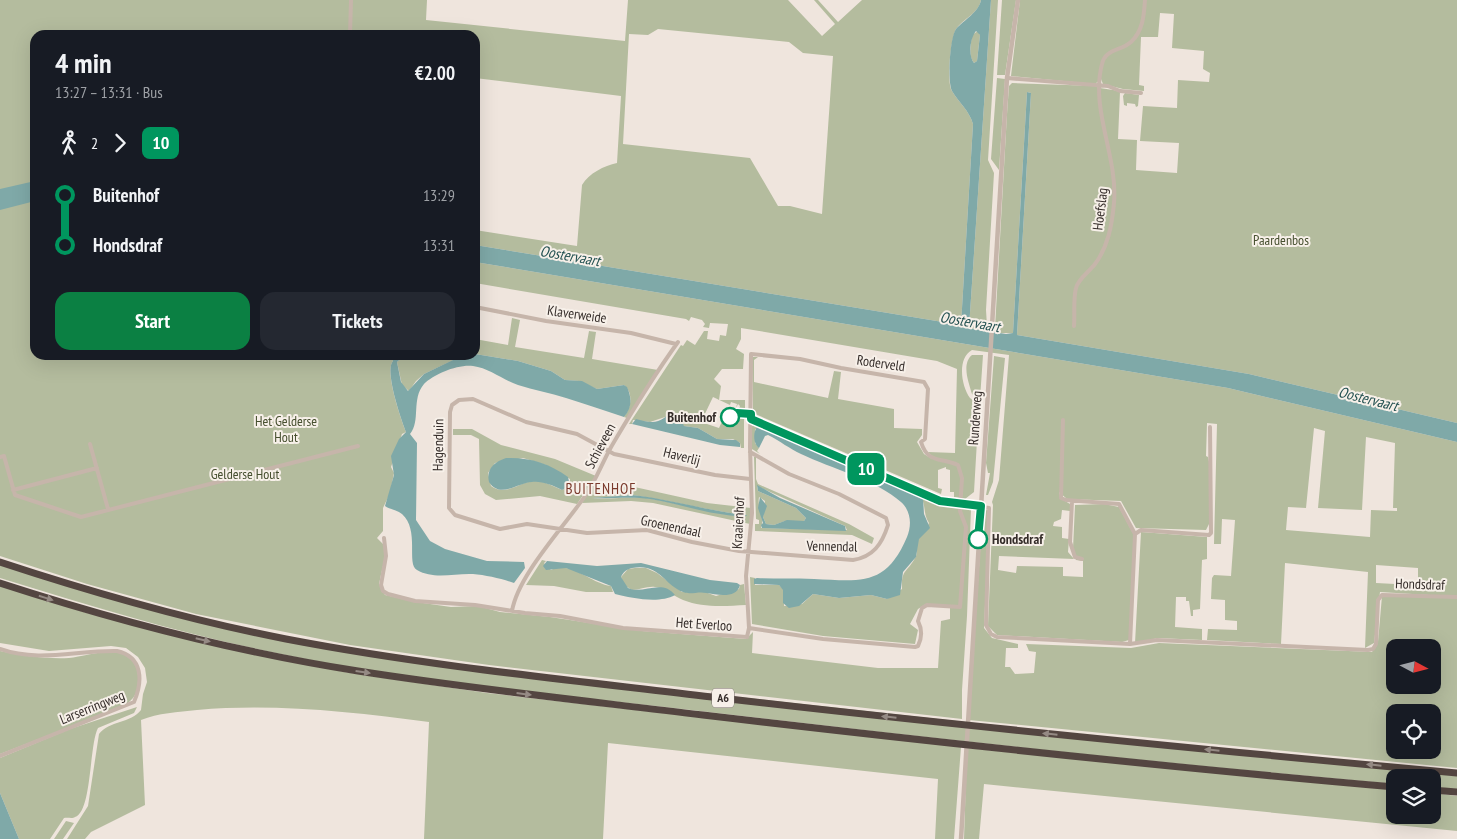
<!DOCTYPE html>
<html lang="en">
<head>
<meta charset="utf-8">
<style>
	:root { --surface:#171b24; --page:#242831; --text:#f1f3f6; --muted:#9ea1a6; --accent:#0b8043 }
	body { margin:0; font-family:"PT Sans Narrow",sans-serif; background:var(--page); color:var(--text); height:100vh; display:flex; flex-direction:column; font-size:19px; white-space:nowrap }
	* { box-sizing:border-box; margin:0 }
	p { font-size:16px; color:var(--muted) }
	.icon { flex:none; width:28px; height:28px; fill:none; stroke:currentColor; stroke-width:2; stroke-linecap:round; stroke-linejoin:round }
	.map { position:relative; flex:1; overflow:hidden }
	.drawer { position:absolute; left:30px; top:30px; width:450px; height:330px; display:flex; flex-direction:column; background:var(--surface); border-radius:15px; box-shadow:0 5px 20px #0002 }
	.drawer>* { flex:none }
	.badge { padding:0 10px; border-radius:8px; font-size:18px; line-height:32px }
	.needle { width:32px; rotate:97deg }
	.buttons { position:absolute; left:1386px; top:639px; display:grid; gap:10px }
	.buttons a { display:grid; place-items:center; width:55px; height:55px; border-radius:10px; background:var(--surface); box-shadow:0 5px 20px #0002; font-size:25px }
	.map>.badge { position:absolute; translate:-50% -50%; box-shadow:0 0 0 2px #fff }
	.legs { display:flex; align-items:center; gap:8px; height:55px; padding:0 25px; font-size:16px }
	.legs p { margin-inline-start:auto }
	.overview { display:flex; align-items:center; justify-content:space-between; height:85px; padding:0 25px }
	h1 { font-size:28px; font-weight:700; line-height:38px }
	.cta { display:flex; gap:10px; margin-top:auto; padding:10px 25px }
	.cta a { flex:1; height:58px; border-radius:15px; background:var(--accent); color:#fff; font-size:20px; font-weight:700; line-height:58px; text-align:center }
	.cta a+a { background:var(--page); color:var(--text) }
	ul { padding:0 25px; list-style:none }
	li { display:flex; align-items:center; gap:18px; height:50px; font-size:19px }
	li i { display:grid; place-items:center; width:8px; height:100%; margin:0 6px; background:currentColor }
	li i::after { content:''; width:12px; height:12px; margin:-6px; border:4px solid; border-radius:50%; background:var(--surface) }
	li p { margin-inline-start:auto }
	li:first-child i { background:linear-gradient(#0000 50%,currentColor 0) }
	li:last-child i { background:linear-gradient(currentColor 50%,#0000 0) }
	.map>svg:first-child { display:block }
	.green { fill:#b4bc9e; fill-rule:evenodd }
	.water { fill:#7fa9a8; fill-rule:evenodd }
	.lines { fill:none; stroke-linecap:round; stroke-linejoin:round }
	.minor { stroke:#c6b5aa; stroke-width:4 }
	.tertiary { stroke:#c6b5aa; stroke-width:4.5 }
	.motorway { stroke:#544641; stroke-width:7 }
	.oneway { fill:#958a84 }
	.line-1-casing { stroke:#fff; stroke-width:11 }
	.line-1 { stroke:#00965e; stroke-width:8 }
	.stop-1-dot { fill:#fff; stroke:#00965e; stroke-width:2.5 }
	.labels { text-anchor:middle; stroke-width:4; stroke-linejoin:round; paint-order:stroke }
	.shield { fill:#f7f0e9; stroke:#6e6763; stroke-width:1 }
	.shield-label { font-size:12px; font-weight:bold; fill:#342c29 }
	.street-label { font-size:14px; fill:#342c29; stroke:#f7f0e9 }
	.park-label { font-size:14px; fill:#464f2f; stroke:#f7f0e9 }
	.stop-label { font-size:14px; font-weight:bold; fill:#342c29; stroke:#f7f0e9; text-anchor:end }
	.water-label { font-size:15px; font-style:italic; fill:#235151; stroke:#f7f0e9 }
	.neighbourhood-label { font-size:15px; letter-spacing:1px; fill:#7a392b; stroke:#f7f0e9 }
</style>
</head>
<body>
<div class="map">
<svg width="1457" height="839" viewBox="0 0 1457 839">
	<rect width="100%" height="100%" fill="#efe5dd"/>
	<path class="green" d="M0 0H427L426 20 625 41 628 0H788L822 36 835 24 814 0H818L838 22 862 0H981C979 13 963 19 956 29 951 38 946 82 952 91 959 103 969 110 973 124L961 325 475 245V230L577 246 582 185C589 173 604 166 617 163L621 96 475 78V35H35V355H392L393 361C384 371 401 419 406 432L402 434 391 467 394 473 390 493 383 508V531L377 538 384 545V561L379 584 385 595 416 602 451 607 478 606 500 612 550 617 642 631 746 639 753 632 752 653 878 668H938L941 621 950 619V606L926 604 918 609 910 624 918 630 915 644 823 636 752 624 750 577 755 578V585H779L784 590V606L802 604 813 594 839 598 871 595 887 599 902 589C901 569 907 573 915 558 918 554 916 548 917 543 919 534 926 531 929 523 923 514 926 505 921 497L839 461 755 429V443L759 448 757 451 760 454 752 449V426L757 423 945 505 969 507 971 509 967 616 962 690V719L489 665 350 645 196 614 87 584 0 556ZM658 29 789 42 803 53 833 56 822 214 790 206H778L750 158 623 144 629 34 648 35Z
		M991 0H998L988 160 994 173 986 310 987 326 995 328 1007 114 1009 86 1012 83 1095 86C1101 90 1111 88 1120 92L1118 139 1137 140 1136 170 1177 173 1179 143 1140 141 1143 106 1177 108 1178 80 1209 82 1210 73 1203 69 1204 51 1172 48 1174 14 1160 13 1158 37H1141L1139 85 1144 86V91L1123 89 1103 84 1101 79 1095 84 1011 76 1020 0H1457V423L1249 374 1017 335 1031 93 1027 92 1013 333H996L969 328Z
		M1002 0H1016L1005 75H997Z
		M978 31 980 35 977 61 974 63C968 56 971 44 972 35Z
		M997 78 1005 79 999 170 991 159Z
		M1125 93 1139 95 1138 106 1136 107 1135 104 1127 103V106L1124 105 1123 96Z
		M475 262 1228 388 1457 442V768L969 720 983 507 989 512 984 628 992 638 1018 644V648H1006L1005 667H1010L1015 674 1034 673 1036 652 1029 651 1026 644 1131 648 1159 643 1372 652 1378 642 1382 596H1445L1380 592 1374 643 1365 648 1368 572 1285 563 1281 644 1207 640 1208 629 1237 630V621L1225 620V600L1211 599 1212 578 1214 575 1231 576 1235 520 1222 519 1221 544H1214L1217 424 1207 423 1206 456 1208 457 1212 476 1209 524 1206 530 1136 528 1121 501 1067 499 1059 492 1060 498 1070 504V511L1062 510 1061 519 1054 522 1053 526 1062 527V538L1069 539 1068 552 1074 559 999 556 998 570 1016 573 1017 566 1063 567V576L1083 577V561L1076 560 1073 549 1075 505 1104 504 1119 507 1134 535 1129 640 1122 642 997 635 988 626 993 505 992 502 999 480 1009 355 972 350C957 358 961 386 970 398 973 401 977 403 979 406L974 492 965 499 954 497V492H950V470L946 469V467L938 470V488L942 489 941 494 753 413 752 357H758L754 360V382L828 398 834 371 841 372 838 399 894 409V428L922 429V435L917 442 924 454 932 459 933 457 928 452 955 453 957 369 937 361 741 328V339L736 349 744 354 743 369H722L714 379 721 386 719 400H745V411L739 409 740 406 738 404 736 408 737 404 731 402 730 405 713 397 701 422 719 428 724 417 729 420 744 416V448H741L740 443 733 439H717L698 428 684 426 665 417 650 422 633 420 632 424H629L681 345 683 346 687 340 695 345 704 331H708L707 339 719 341 720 335 726 336 728 324 710 323 709 328 703 327 705 324 702 320 691 317 689 321 686 319 475 283ZM1314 428 1325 431 1318 508 1362 510 1366 437 1395 443 1393 508H1397V511L1371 510 1370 537 1286 530 1288 507 1306 508ZM1376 565 1418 568V581L1414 585 1376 583ZM1395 648H1432V685H1395ZM1395 712H1432V750H1395Z
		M512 318 520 320 515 347 584 358 589 331 596 332 592 359 658 370 627 418 624 417C631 408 634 393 624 385L597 389 579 381 565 380 551 371 518 361 475 354V339L508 345Z
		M405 355H464L424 374 416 381 409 391 402 385 397 362Z
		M972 355H983L980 399 972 394C969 383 961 364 972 355Z
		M994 356 1005 358 993 482 988 495H986L990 473H988L986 463Z
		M753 416 940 497H938Z
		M453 429H472L501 445 555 459 596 476 577 504 540 496 496 500 485 494 480 485 479 439 471 435H453ZM523 458 546 465 570 479V486L562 490C553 486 544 481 534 481 519 482 505 497 491 486L488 473 495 463Z
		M754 457H756V479L758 484 849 524 874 538 872 544 852 535 755 531V524H759V520L756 519ZM757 486 845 526 847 530 761 528C765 518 757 508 759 497L765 501 763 517 766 524 774 525 785 521H804L806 518 796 508 758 491Z
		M595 482 630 486 707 503 751 508 750 524 653 503 631 501 582 503ZM632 495C671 500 707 511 746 515 711 514 680 503 646 498 628 496 610 500 592 498Z
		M1141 532 1207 537V559L1202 560 1200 609 1193 610V616H1191L1189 601H1186V597H1176L1175 627 1202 629V640L1158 638 1135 643Z
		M542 560 546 561 544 563 551 570C571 560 591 584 611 586L613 592H586L554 586 526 585Z
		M0 563 195 620 411 661 1457 776V789L1433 787 1432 778H1395V784C1169 764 943 740 717 713 572 696 424 684 281 654 186 635 93 607 0 578Z
		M635 568H646L657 573 682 592H705L716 596 739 589 740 585 744 584 746 605C725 606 703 608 683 600 673 596 667 588 655 587 647 586 640 590 632 590L624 585 621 577 628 569Z
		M0 585 87 613 344 672 487 693 961 747 954 839H935L938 779 608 743 603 839H424L429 722C353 712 274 703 197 710 178 712 158 713 141 720L145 805 91 832 85 839H67L88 806 99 734C109 721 131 723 141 710L143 694 147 682 145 668 138 657 126 648 111 646 49 651 0 643Z
		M0 651C22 656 46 659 69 658 81 657 108 649 119 652 134 657 139 666 138 681 138 693 134 699 124 706L0 754Z
		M137 707 134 713 98 728C89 745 92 812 75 817 72 819 68 817 64 818L50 839H19L0 793V758L70 729Z
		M967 748 1395 790V815H1432L1433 793 1457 796V831L984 784 979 839H964Z
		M66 821 74 823 63 839H54Z"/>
	<path class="water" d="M981 0H991L969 328 1006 334 1013 333 1027 92 1031 93 1017 335 1249 374 1457 423V442L1228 388 475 262V245L961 325 973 124C969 110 959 103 952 91 947 82 950 37 956 29 964 20 979 12 981 0ZM976 31 980 35 977 61 974 63C968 56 970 38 976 31Z
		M35 181V201L0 210V189Z
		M475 354 518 361 551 371 565 380 582 381 597 389 624 385 627 387C632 398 632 408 624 417 605 411 586 404 566 398 550 393 534 390 518 385 503 380 489 368 473 366 458 364 434 374 424 384 411 399 421 421 410 434L417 443 416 520 430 541 445 549 487 561 524 562 525 568 514 583C503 579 486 575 473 574 455 573 434 580 417 570 406 564 420 530 402 514 397 510 389 509 385 506L394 475 391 456 399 439 406 432C401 419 384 370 393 361L392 355H405L397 362 401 382 408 391 424 374 455 359Z
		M674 413 679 415 684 426 698 428 717 439 736 440 740 443V447L720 445 632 424 636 419C645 421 655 425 664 418 668 415 668 413 674 413Z
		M757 427 923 498 924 514 930 528 919 539 916 557 903 572 900 595 887 599 871 595 839 598 813 594 799 606 789 608 783 603V590L779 585 754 584V579L757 578C776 579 795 578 814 579 860 581 886 587 907 537 912 525 911 511 901 502 878 481 830 468 801 454 790 449 780 441 768 435L765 436 759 448C753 444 753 432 757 427Z
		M506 458C529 457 549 463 568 477L570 486 562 490C552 485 542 481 532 482 517 483 500 499 489 482 486 469 494 462 506 458Z
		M757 485 780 498 845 526 846 531 762 528 761 525 763 523 758 508 760 497 767 506 763 517 766 524 774 525 787 520 804 521 806 518 796 508 758 491Z
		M632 495C671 499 707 511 746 515L747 516C714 517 682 504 650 499 630 496 612 499 592 498Z
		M547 561 597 566 641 563 710 580 737 583 740 585C736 600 716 594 706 593 699 591 690 595 683 592 664 585 660 563 632 568 627 569 623 572 621 577L628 588C643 595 662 578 675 595 659 604 632 598 615 594L611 586 566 568 546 570 543 566Z
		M0 793 19 839H0Z"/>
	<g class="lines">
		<path class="minor" d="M350 35 351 0
			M1007 78 1108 86 1120 91 1141 93
			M475 307 546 321 631 333 676 344
			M1074 326C1075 315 1073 300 1076 288 1078 279 1089 272 1095 264 1108 247 1112 225 1114 203 1118 156 1090 110 1102 64 1105 49 1121 51 1131 42 1143 31 1144 15 1145 0
			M751 419 940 501 989 508 986 625 991 634 997 637 1130 644 1157 640 1368 650 1373 649 1376 644 1378 600 1382 595 1457 597
			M1063 420 1061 498 1066 500 1119 504 1135 534 1141 530 1209 535 1211 533 1210 427
			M90 444 108 509
			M750 452 789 474 839 494 886 518 888 525C882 544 873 557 853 560L739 551 692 542 647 530 587 533 527 524 500 529 455 515 449 508 450 412 452 405 459 400 473 399 526 422 577 434 614 454 715 475 750 479
			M0 457 4 456 15 495 81 517 358 446
			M13 490 97 468
			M1072 501 1070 542 1075 557 1082 559
			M384 538 386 556 381 585 383 591 388 594 415 601 475 605 525 613 560 616 623 628 747 637 749 628 746 576 752 513 750 447 751 354 800 359 841 368 924 382 928 389 925 439 921 442C928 464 940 457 958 465L962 478 960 511 966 527 960 607 927 605 922 608 918 621C922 629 922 638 918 646L915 647 823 639 749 628
			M512 611C518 575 564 527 585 496 597 479 603 460 614 442 634 408 655 374 678 342
			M1130 644 1135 534
			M0 649C39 663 77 650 117 651 143 657 143 681 134 702L0 756"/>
		<path class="tertiary" d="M961 839 1007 78 1018 0"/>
		<path class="motorway" d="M0 562C94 593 189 620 286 639 427 666 570 680 712 697 960 726 1208 750 1457 773
			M0 583C117 621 237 652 358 671 472 689 588 701 703 715 933 742 1164 767 1395 787
			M1432 790 1457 792"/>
	</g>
	<defs><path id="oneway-solid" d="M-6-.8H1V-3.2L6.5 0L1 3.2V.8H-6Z" transform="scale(1.25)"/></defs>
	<g class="oneway">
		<use href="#oneway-solid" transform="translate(46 598) rotate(17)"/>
		<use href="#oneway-solid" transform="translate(203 640) rotate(13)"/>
		<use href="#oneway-solid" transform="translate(363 672) rotate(8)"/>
		<use href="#oneway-solid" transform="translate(524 694) rotate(7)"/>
		<use href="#oneway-solid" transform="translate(889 717) rotate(-174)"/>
		<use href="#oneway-solid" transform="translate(1050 734) rotate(-174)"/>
		<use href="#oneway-solid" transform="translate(1212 750) rotate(-174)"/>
		<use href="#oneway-solid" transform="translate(1374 765) rotate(-174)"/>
	</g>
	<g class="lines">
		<g class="line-1-casing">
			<path id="line-1" d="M730 417 734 418 737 413 751 414V419L940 501 981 506 978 539"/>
		</g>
		<use href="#line-1" class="line-1"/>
	</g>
	<g class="stop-1-dot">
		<circle cx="730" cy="417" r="9"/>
		<circle cx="978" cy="539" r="9"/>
	</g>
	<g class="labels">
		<rect class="shield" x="712" y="688.5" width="22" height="19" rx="4"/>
		<g class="shield-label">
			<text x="723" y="702">A6</text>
		</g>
		<g class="street-label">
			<text transform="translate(1100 209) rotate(-83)" y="5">Hoefslag</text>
			<text transform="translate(577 314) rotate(8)" y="5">Klaverweide</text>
			<text transform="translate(881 363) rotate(8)" y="5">Roderveld</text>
			<text transform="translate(975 418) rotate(-86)" y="5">Runderweg</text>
			<text transform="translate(438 445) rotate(-89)" y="5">Hagenduin</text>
			<text transform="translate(600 446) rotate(-62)" y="5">Schieveen</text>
			<text transform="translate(682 456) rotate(14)" y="5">Haverlij</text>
			<text transform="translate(738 523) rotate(-87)" y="5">Kraaienhof</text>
			<text transform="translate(671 526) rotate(12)" y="5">Groenendaal</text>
			<text transform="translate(832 546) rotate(1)" y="5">Vennendal</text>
			<text transform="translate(1420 584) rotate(2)" y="5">Hondsdraf</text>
			<text transform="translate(704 624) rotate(4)" y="5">Het Everloo</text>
			<text transform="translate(92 707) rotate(-22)" y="5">Larserringweg</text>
		</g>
		<g class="park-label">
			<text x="1281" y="245">Paardenbos</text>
			<text x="286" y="426">Het Gelderse<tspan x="286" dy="16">Hout</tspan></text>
			<text x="245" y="479">Gelderse Hout</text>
		</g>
		<g class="stop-label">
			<text x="716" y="422">Buitenhof</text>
			<text x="992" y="544" text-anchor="start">Hondsdraf</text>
		</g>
		<g class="water-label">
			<text transform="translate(570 256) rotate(10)" y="5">Oostervaart</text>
			<text transform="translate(970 322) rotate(10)" y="5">Oostervaart</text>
			<text transform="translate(1368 399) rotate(14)" y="5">Oostervaart</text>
		</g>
		<g class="neighbourhood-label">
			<text x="601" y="494">BUITENHOF</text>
		</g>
	</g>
</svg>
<div class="buttons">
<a><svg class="needle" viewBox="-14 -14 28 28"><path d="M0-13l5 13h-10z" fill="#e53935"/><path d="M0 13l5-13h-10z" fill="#9ea1a6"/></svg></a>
<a><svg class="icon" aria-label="locate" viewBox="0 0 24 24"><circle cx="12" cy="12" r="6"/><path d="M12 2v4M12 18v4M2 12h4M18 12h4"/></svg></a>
<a><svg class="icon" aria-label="layers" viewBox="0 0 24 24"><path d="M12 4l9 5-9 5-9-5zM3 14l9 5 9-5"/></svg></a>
</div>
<b class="badge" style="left:866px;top:469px;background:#00965e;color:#fff">10</b>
<section class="drawer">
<div class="overview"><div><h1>4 min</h1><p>13:27 – 13:31 · Bus</p></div><b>€2.00</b></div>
<div class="legs"><svg class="icon" aria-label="walk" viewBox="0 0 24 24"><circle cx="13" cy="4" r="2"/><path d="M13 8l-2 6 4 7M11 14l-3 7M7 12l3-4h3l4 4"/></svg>2<svg class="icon" aria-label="forward" viewBox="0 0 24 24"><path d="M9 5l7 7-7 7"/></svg><b class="badge" style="background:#00965e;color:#fff">10</b></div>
<ul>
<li><i style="color:#00965e"></i><b>Buitenhof</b><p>13:29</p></li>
<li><i style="color:#00965e"></i><b>Hondsdraf</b><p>13:31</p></li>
</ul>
<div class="cta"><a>Start</a><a>Tickets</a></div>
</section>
</div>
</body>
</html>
